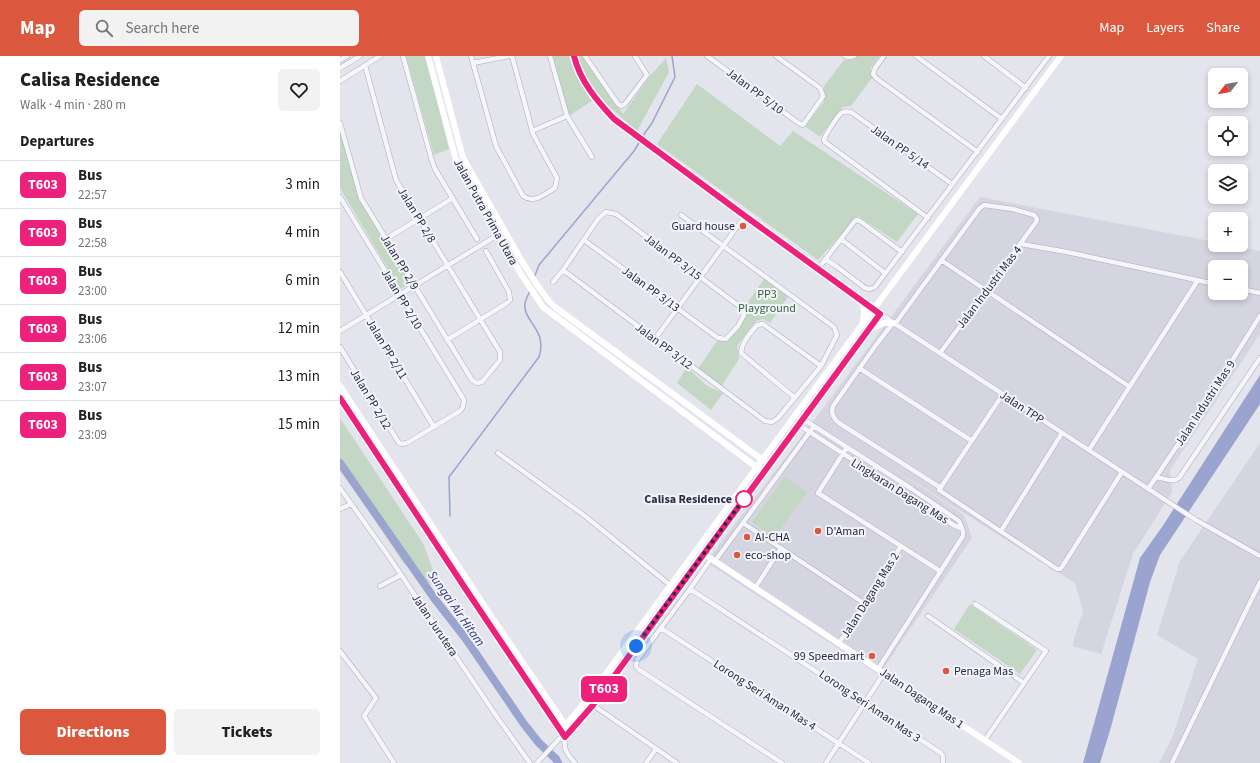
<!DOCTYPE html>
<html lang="en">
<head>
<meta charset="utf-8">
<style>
	:root { --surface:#fff; --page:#f2f2f2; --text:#202124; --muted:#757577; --line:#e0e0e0; --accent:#db583e }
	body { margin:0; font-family:"Source Sans 3",sans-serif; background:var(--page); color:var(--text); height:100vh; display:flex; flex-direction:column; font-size:15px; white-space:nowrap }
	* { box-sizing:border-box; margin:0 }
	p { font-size:13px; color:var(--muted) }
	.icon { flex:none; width:22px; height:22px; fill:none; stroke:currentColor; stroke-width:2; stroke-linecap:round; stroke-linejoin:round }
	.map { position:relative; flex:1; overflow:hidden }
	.drawer { display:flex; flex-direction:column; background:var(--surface); width:340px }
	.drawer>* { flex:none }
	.badge { padding:0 8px; border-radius:6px; font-size:14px; line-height:26px }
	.needle { width:26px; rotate:239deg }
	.tools { position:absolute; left:868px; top:12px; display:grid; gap:8px }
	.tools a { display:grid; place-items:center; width:40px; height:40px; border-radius:6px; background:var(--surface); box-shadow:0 2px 6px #0003; font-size:20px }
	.you { position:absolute; width:20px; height:20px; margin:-10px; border:3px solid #fff; border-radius:50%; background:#1a73e8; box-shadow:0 0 0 6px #1a73e833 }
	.map>.badge { position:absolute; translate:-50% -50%; box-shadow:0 0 0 2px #fff }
	h2 { padding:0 20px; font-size:15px; line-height:36px }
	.round { display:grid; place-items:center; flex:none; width:42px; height:42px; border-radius:6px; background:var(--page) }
	.head { display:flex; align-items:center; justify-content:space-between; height:68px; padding:0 20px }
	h1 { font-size:19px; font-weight:800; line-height:30px }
	.primary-button { display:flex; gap:8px; margin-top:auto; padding:8px 20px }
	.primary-button a { flex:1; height:46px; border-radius:6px; background:var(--accent); color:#fff; font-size:16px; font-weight:800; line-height:46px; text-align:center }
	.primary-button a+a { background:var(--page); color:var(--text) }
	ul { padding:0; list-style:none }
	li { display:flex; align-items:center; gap:12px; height:48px; padding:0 20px; border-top:1px solid var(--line) }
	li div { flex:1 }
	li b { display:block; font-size:15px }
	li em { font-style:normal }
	li .badge { min-width:44px; font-weight:700; text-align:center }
	header { display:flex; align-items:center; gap:24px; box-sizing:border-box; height:56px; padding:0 20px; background:var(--accent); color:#fff }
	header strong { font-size:19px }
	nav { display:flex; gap:22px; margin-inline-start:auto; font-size:14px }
	.search { width:280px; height:36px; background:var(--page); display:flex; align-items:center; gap:10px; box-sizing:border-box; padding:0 14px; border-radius:6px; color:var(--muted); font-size:15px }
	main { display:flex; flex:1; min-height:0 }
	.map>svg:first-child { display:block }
	.built { fill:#d4d5e1; fill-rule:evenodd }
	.green { fill:#c3d7c4 }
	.water { fill:#9ba4cf }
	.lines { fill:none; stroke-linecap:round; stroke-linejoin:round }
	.stream { stroke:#9ba4cf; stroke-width:1.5 }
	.river { stroke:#9ba4cf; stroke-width:8 }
	.street-casing { stroke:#abacba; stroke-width:5.5 }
	.street { stroke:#f6f6fa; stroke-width:4.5 }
	.secondary { stroke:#fff; stroke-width:6 }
	.line-casing { stroke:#fff; stroke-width:9 }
	.line { stroke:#ed207b; stroke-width:6 }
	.walk { stroke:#292a46; stroke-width:4; stroke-dasharray:0 7.2 }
	.poi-dot { fill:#db583e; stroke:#f3f4f9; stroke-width:1.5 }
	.stop-dot { fill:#fff; stroke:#ed207b; stroke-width:2 }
	.labels { text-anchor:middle; stroke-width:4; stroke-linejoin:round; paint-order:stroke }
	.street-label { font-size:12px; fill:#292a46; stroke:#f3f4f9 }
	.poi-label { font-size:12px; fill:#292a46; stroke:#f3f4f9; text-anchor:start }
	.park-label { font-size:12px; fill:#35633a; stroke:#f3f4f9 }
	.stop-label { font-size:12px; font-weight:bold; fill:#292a46; stroke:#f3f4f9; text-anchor:end }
	.water-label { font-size:13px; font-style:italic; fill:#2f397e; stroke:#f3f4f9 }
</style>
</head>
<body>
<header>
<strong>Map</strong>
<div class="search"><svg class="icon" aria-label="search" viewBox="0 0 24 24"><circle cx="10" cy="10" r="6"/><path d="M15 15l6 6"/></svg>Search here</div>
<nav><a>Map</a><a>Layers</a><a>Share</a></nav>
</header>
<main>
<section class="drawer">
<div class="head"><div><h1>Calisa Residence</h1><p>Walk · 4 min · 280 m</p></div><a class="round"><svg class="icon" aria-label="heart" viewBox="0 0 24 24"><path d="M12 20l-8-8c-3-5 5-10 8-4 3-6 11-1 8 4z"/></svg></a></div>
<h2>Departures</h2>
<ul>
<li><span class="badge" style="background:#ed207b;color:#fff">T603</span><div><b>Bus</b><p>22:57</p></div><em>3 min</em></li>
<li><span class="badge" style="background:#ed207b;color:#fff">T603</span><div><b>Bus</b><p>22:58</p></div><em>4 min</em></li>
<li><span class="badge" style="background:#ed207b;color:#fff">T603</span><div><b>Bus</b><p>23:00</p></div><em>6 min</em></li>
<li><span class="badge" style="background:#ed207b;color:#fff">T603</span><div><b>Bus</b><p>23:06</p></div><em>12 min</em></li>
<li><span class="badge" style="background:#ed207b;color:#fff">T603</span><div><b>Bus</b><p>23:07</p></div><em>13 min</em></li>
<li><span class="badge" style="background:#ed207b;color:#fff">T603</span><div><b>Bus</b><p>23:09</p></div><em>15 min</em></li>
</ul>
<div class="primary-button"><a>Directions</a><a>Tickets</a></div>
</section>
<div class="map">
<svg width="920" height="707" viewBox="0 0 920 707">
	<rect width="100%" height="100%" fill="#e3e4ec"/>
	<path class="built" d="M640 141 875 186V189H890L920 195V278L830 414 832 436 793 498 761 598 732 590 743 555 735 527 533 400 624 459 632 482 539 619 366 506 475 363ZM875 211H901V237H875Z
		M920 387V707H819L832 682 858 603 817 579 840 505Z"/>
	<path class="green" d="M66 0H86L109 93 94 99Z
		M212 0H230L241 28 252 45 229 60Z
		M236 0H243L283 58 310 20 326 2 329 16 297 75 255 38 238 7Z
		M516 0H540L531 11 532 22 511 50 503 51 480 81 465 70 484 46V30L504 4H513Z
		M357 28 440 90 453 75 578 158 557 186 518 160 478 204 317 88Z
		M0 74 18 140 70 228 60 233 0 132Z
		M424 223 448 241 430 267 423 263 416 265 397 290 399 303 380 332 358 313 377 285H386L407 257 406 249Z
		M347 311 367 330 383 337 371 354 337 327Z
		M0 362 84 489 100 535 64 508 0 411Z
		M445 420 467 437 434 482 412 466Z
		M630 548 697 594 680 618 614 573Z"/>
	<path class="water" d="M920 319V348L820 499 810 526 771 671 760 707H743L800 502 822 471Z"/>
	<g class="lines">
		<path class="stream" d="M302 81 312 67 335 21 332 0
			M194 222 199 209 294 95 300 85
			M110 460 109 421 199 301C208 273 182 265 185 247 186 243 188 239 190 235"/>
		<path class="river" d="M0 407 94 542 126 583 184 668 199 687 216 703 218 707"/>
		<g class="street-casing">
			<path id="street" d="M63 0 92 105 95 113 137 183
				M131 0 156 90 183 140C195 148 204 138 215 132L217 122 193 78 172 0
				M210 0 227 60 252 101
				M245 0 278 48 281 50 285 48 307 19 295 0
				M367 0 457 66 463 69 482 42 483 40 480 32 436 0
				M505 0 509 1 514 0
				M544 0 535 12 533 18 536 22 638 96
				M576 0 662 63
				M644 0 686 32
				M0 4 7 0
				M133 7 169 0
				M0 12 20 0
				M0 25 40 0
				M0 67 21 142 132 324 137 327 142 326 160 304V296L56 124 25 9
				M192 75 227 60
				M0 141 124 344 123 351 120 355 67 387 62 388 59 387 0 291
				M588 162 485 86 484 84C485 79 497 61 501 57 504 55 507 55 511 56L612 128
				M46 183 113 142
				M501 183 545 217
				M681 188 727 196 875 228
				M485 203 496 210 525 232 530 233 535 231 709 0
				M601 204 790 331
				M478 213 514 166 516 164 520 165 562 196
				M223 214 425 365 432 366 438 362 481 310 497 279 494 271 341 159
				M0 216 94 371
				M213 226 223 214 258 163 266 156 276 158 399 250 404 259 398 270 386 283 378 282 244 184
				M901 233 920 237
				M540 258 856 464 920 500
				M553 267 536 289 493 350C491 358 493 362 499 367L601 432
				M555 268 639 153 644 149 673 153 694 159 697 163 696 166 646 235 600 297
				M0 275 161 177
				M315 283 405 160
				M107 284 167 247 170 244 169 236 146 195
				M519 312 632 385
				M663 338 599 434 717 513H720L722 511 782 416
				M455 342 401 297C402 285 409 279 417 269L423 268 481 310
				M463 363 572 433 619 465 623 475V480L538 613
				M459 369 615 470 621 472
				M507 391 478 437 600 515
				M749 394 858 224
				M158 397 245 460 330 529
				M816 421C823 422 832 427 839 422L920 302
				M0 432 47 498 157 661 190 707
				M808 433 863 351 920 260
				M0 453 11 448
				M403 467 525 548
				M661 475 722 377
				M371 503 350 533 297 604 296 610 298 613 442 707
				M375 505 474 370
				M40 530 61 519
				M415 532 441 492
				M350 533 601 697 603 700V707
				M635 548 706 595 645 684
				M588 560 684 627
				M321 572 529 707
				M499 587 561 490
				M0 595 36 642 24 660 54 707
				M253 649 337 707
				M197 707 219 683H222L225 681C223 693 227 698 235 707
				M306 707 316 693
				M486 707 544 617
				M832 707 920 526"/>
		</g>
		<use href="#street" class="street"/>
		<path class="secondary" d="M88 0 116 104 181 218 203 251 419 413
			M96 0 123 102 183 207 198 230 209 245 215 251 424 405
			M522 245 524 254 523 265
			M532 272 544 267H553
			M0 330 151 560 228 673
			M0 342 135 548 225 681 253 649 540 258 405 160 275 63C257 45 240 25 234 0
			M364 498 679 707
			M221 675 249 641 422 404 721 0"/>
	</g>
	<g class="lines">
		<g class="line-casing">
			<path id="line" d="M0 342 127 535 225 681 253 649 540 258 405 160 274 63C257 45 240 25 234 0"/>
		</g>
		<use href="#line" class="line"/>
		<path class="walk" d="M296 590 406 440 404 443"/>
	</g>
	<g class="poi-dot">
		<circle cx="403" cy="170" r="4"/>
		<circle cx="478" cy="475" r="4"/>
		<circle cx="407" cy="481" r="4"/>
		<circle cx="397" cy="499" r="4"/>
		<circle cx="532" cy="600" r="4"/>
		<circle cx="606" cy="615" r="4"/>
	</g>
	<circle class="stop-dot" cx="404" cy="443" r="8"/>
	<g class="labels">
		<g class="street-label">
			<text transform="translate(415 35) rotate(37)" y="4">Jalan PP 5/10</text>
			<text transform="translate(560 91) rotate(35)" y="4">Jalan PP 5/14</text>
			<text transform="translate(146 156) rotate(61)" y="4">Jalan Putra Prima Utara</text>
			<text transform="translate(77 159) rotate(59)" y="4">Jalan PP 2/8</text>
			<text transform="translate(333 201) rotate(37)" y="4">Jalan PP 3/15</text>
			<text transform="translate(60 206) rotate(59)" y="4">Jalan PP 2/9</text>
			<text transform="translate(649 231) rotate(-53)" y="4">Jalan Industri Mas 4</text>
			<text transform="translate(311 233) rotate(36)" y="4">Jalan PP 3/13</text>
			<text transform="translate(62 243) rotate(59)" y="4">Jalan PP 2/10</text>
			<text transform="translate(324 290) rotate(37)" y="4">Jalan PP 3/12</text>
			<text transform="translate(47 293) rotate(59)" y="4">Jalan PP 2/11</text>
			<text transform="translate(31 343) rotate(59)" y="4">Jalan PP 2/12</text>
			<text transform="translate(865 347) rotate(-57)" y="4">Jalan Industri Mas 9</text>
			<text transform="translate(682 351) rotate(33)" y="4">Jalan TPP</text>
			<text transform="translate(560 435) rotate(32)" y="4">Lingkaran Dagang Mas</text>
			<text transform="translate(530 539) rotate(-58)" y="4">Jalan Dagang Mas 2</text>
			<text transform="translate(95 569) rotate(56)" y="4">Jalan Jurutera</text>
			<text transform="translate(425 639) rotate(33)" y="4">Lorong Seri Aman Mas 4</text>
			<text transform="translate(582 642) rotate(34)" y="4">Jalan Dagang Mas 1</text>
			<text transform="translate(530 650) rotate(34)" y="4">Lorong Seri Aman Mas 3</text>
		</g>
		<g class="poi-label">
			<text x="395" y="174" text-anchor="end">Guard house</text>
			<text x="486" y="479">D'Aman</text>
			<text x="415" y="485">AI-CHA</text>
			<text x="405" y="503">eco-shop</text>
			<text x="524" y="604" text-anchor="end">99 Speedmart</text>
			<text x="614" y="619">Penaga Mas</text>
		</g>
		<g class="park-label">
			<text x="427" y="242">PP3<tspan x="427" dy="14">Playground</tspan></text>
		</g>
		<g class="stop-label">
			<text x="392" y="447">Calisa Residence</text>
		</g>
		<g class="water-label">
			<text transform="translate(117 552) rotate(55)" y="5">Sungai Air Hitam</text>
		</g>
	</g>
</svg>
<div class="tools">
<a><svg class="needle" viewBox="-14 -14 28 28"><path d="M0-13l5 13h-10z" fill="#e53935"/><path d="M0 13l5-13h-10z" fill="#757577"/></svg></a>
<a><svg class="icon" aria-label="locate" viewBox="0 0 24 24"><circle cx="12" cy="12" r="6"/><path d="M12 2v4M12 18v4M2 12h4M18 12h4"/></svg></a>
<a><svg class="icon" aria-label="layers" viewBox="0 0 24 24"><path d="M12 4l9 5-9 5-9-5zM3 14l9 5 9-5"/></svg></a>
<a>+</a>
<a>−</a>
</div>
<div class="you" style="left:296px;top:590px"></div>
<b class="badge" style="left:264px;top:633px;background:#ed207b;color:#fff">T603</b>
</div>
</main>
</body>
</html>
